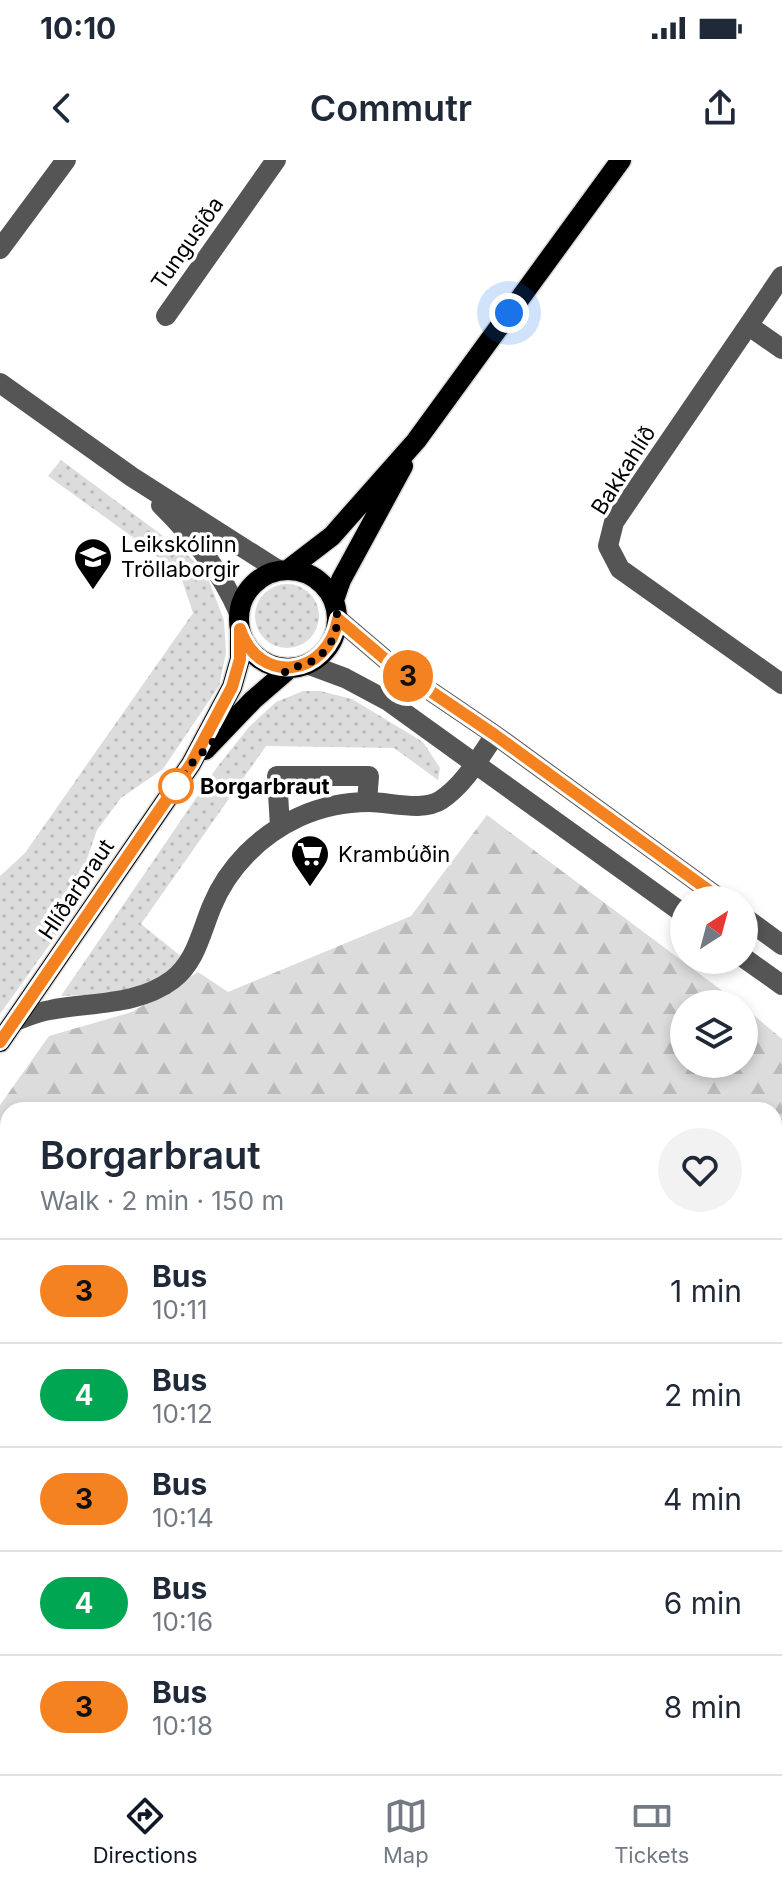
<!DOCTYPE html>
<html lang="en">
<head>
<meta charset="utf-8">
<style>
	:root { --surface:#fff; --page:#f2f2f3; --text:#1f2937; --muted:#747a83; --line:#e0e1e3; --accent:#111827 }
	body { margin:0; font-family:Inter,sans-serif; background:var(--page); color:var(--text); height:100vh; display:flex; flex-direction:column; font-size:30px; white-space:nowrap }
	* { box-sizing:border-box; margin:0 }
	p { font-size:26px; color:var(--muted) }
	.icon { flex:none; width:44px; height:44px; fill:none; stroke:currentColor; stroke-width:2; stroke-linecap:round; stroke-linejoin:round }
	.map { position:relative; flex:1; overflow:hidden }
	.details { position:absolute; left:0px; top:942px; width:782px; height:672px; display:flex; flex-direction:column; background:var(--surface); border-radius:24px 24px 0 0; box-shadow:0 4px 12px #0003 }
	.details>* { flex:none }
	.badge { padding:0 16px; border-radius:26px; font-size:28px; line-height:52px }
	.needle { width:52px; rotate:36deg }
	.tools { position:absolute; left:670px; top:726px; display:grid; gap:16px }
	.tools a { display:grid; place-items:center; width:88px; height:88px; border-radius:50%; background:var(--surface); box-shadow:0 4px 12px #0003; font-size:40px }
	.you { position:absolute; width:40px; height:40px; margin:-20px; border:6px solid #fff; border-radius:50%; background:#1a73e8; box-shadow:0 0 0 12px #1a73e833 }
	.map>.badge { position:absolute; translate:-50% -50%; box-shadow:0 0 0 4px #fff }
	.round { display:grid; place-items:center; flex:none; width:84px; height:84px; border-radius:42px; background:var(--page) }
	.overview { display:flex; align-items:center; justify-content:space-between; height:136px; padding:0 40px }
	h1 { font-size:38px; font-weight:600; line-height:60px }
	ul { padding:0; list-style:none }
	li { display:flex; align-items:center; gap:24px; height:104px; padding:0 40px; border-top:2px solid var(--line) }
	li div { flex:1 }
	li b { display:block; font-size:30px }
	li em { font-style:normal }
	li .badge { min-width:88px; font-weight:700; text-align:center }
	.status { display:flex; justify-content:space-between; align-items:center; height:56px; padding:0 40px; background:var(--surface); direction:ltr }
	.status svg { height:22px; fill:currentColor }
	header { display:flex; justify-content:space-between; align-items:center; height:104px; padding:0 40px; background:var(--surface); font-size:36px; font-weight:600 }
	.tabs { display:flex; justify-content:space-around; align-items:center; height:112px; border-top:2px solid var(--line); background:var(--surface); font-size:22px; color:var(--muted) }
	.tabs a { display:grid; justify-items:center; gap:4px }
	.tabs .selected { color:var(--accent) }
	.map>svg:first-child { display:block }
	.grass { fill:url(#grass-dots) }
	.forest { fill:url(#forest-firs) }
	.water { fill:url(#water-rules) }
	.lines { fill:none; stroke-linecap:round; stroke-linejoin:round }
	.major-casing { stroke:#dbdbdb; stroke-width:23 }
	.minor { stroke:#555; stroke-width:20 }
	.major { stroke:#000; stroke-width:20 }
	.line-casing { stroke:#fff; stroke-width:18 }
	.line { stroke:#f58220; stroke-width:12 }
	.walk { stroke:#000; stroke-width:8; stroke-dasharray:0 14.4 }
	.stop-dot { fill:#fff; stroke:#f58220; stroke-width:4 }
	.labels { text-anchor:middle; stroke-width:7; stroke-linejoin:round; paint-order:stroke }
	.street-label { font-size:22px; fill:#000; stroke:#fff }
	.poi-label { font-size:22px; fill:#000; stroke:#fff; text-anchor:start }
	.stop-label { font-size:22px; font-weight:bold; fill:#000; stroke:#fff; text-anchor:start }
</style>
</head>
<body>
<div class="status"><b>10:10</b><svg viewBox="0 0 49 12"><path d="M0 12V9h3v3zM5 12V6h3v6zM10 12V3h3v9zM15 12V0h3v12zM26 1h20v11H26zM47 4h2v5h-2z"/></svg></div>
<header><svg class="icon" aria-label="back" viewBox="0 0 24 24"><path d="M15 5l-7 7 7 7"/></svg>Commutr<svg class="icon" aria-label="share" viewBox="0 0 24 24"><path d="M12 15V3M7 8l5-5 5 5M5 13v7h14v-7"/></svg></header>
<div class="map">
<svg width="782" height="1614" viewBox="0 0 782 1614">
	<defs>
		<pattern id="grass-dots" width="8" height="8" patternUnits="userSpaceOnUse" patternTransform="scale(2)"><rect width="8" height="8" fill="#dcdcdc"/><path d="M2 2h.1M6 6h.1" fill="none" stroke="#bbb" stroke-width="1.8" stroke-linecap="round"/></pattern>
		<pattern id="forest-firs" width="22" height="20" patternUnits="userSpaceOnUse" patternTransform="scale(2)"><rect width="22" height="20" fill="#dcdcdc"/><path d="M5 1l3.5 6h-7zM16 11l3.5 6h-7z" fill="#bbb"/></pattern>
		<pattern id="water-rules" width="6" height="5" patternUnits="userSpaceOnUse" patternTransform="scale(2)"><rect width="6" height="5" fill="#a3a3a3"/><path d="M0 2.5h6" fill="none" stroke="#8b8b8b"/></pattern>
	</defs>
	<rect width="100%" height="100%" fill="#fff"/>
	<path class="grass" d="M61 300 182 390 197 404 209 421 224 460 226 493 219 526 163 609 121 638 97 670 65 763 0 854V716L25 693 193 453 181 417 145 386 48 316Z
		M255 456a32 32 0 1 1 64 0a32 32 0 1 1-64 0Z
		M303 531H320L352 539 423 582 440 608 438 620 394 588 266 586 141 764 182 797 159 819 116 834 61 836 218 606 249 567 276 542Z
		M774 1080 782 1082V1493L774 1494Z
		M96 1606H532L527 1614H91Z"/>
	<path class="forest" d="M487 655 740 844H684V904H744V847L782 879V1037L774 1036V950H8V1606H62L56 1614H0V945L49 876 132 852 198 812 228 832 411 756Z"/>
	<path class="water" d="M774 1036 782 1037V1082L774 1080Z
		M62 1606H96L91 1614H56Z"/>
	<g class="lines">
		<g class="major-casing">
			<path id="major" d="M289 409 332 376 416 281 621 0
				M239 459a49 49 0 1 1 98 0a49 49 0 1 1-98 0Z
				M334 440 341 420 403 306
				M205 590 253 540 290 508
				M0 882 191 604 232 527 240 499V469"/>
		</g>
		<path class="minor" d="M0 89 66 0
			M782 116 614 362 608 386 620 409 782 524
			M166 156 276 0
			M749 166 782 189
			M0 223 132 317 278 410
			M161 345C193 377 221 411 239 453
			M338 459 392 505 495 575 722 740
			M307 504 345 518 388 541 684 754
			M280 667 277 616H369L367 642
			M744 757 782 785
			M744 798 782 825
			M15 861C26 857 38 852 50 850 90 842 137 846 172 820 196 802 201 772 212 746 228 707 260 675 299 657 321 647 345 642 369 642 390 642 423 652 441 640 464 625 479 598 495 575
			M774 1497 782 1496
			M531 1614 535 1606"/>
		<use href="#major" class="major"/>
	</g>
	<g class="lines">
		<g class="line-casing">
			<path id="line" d="M0 882 191 604 232 527 240 499V469C259 526 328 517 338 459L392 505 495 575 722 740"/>
		</g>
		<use href="#line" class="line"/>
		<path class="walk" d="M176 626 191 604 271 523 290 508 307 504 319 497 329 486 335 474 338 459 334 440 341 420 354 393 416 281 509 153"/>
	</g>
	<defs>
		<g id="school-pin" transform="scale(2)"><path d="M0 17L-7.5 6A9.5 9.5 0 1 1 7.5 6Z" fill="#000" stroke="#fff"/><path d="M0-5L7-2L0 1L-7-2ZM-4 1L0 2.5L4 1V4Q0 6-4 4Z" fill="#fff"/></g>
		<g id="supermarket-pin" transform="scale(2)"><path d="M0 17L-7.5 6A9.5 9.5 0 1 1 7.5 6Z" fill="#000" stroke="#fff"/><path d="M-6-5.5h2.5l.6 2H6L4.5 2H-2.5L-4.4-4H-6ZM-1.5 3.2a1.3 1.3 0 1 0 .1 0ZM3 3.2a1.3 1.3 0 1 0 .1 0Z" fill="#fff"/></g>
	</defs>
	<g fill-rule="evenodd">
		<use href="#school-pin" x="93" y="397"/>
		<use href="#supermarket-pin" x="310" y="694"/>
	</g>
	<circle class="stop-dot" cx="176" cy="626" r="16"/>
	<g class="labels">
		<g class="street-label">
			<text transform="translate(187 83) rotate(-55)" y="8">Tungusíða</text>
			<text transform="translate(623 310) rotate(-58)" y="8">Bakkahlíð</text>
			<text transform="translate(76 729) rotate(-56)" y="8">Hlíðarbraut</text>
		</g>
		<g class="poi-label">
			<text x="121" y="392">Leikskólinn<tspan x="121" dy="25">Tröllaborgir</tspan></text>
			<text x="338" y="702">Krambúðin</text>
		</g>
		<g class="stop-label">
			<text x="200" y="634">Borgarbraut</text>
		</g>
	</g>
</svg>
<div class="tools">
<a><svg class="needle" viewBox="-14 -14 28 28"><path d="M0-13l5 13h-10z" fill="#e53935"/><path d="M0 13l5-13h-10z" fill="#747a83"/></svg></a>
<a><svg class="icon" aria-label="layers" viewBox="0 0 24 24"><path d="M12 4l9 5-9 5-9-5zM3 14l9 5 9-5"/></svg></a>
</div>
<div class="you" style="left:509px;top:153px"></div>
<b class="badge" style="left:408px;top:516px;background:#f58220;color:#111">3</b>
<section class="details">
<div class="overview"><div><h1>Borgarbraut</h1><p>Walk · 2 min · 150 m</p></div><a class="round"><svg class="icon" aria-label="heart" viewBox="0 0 24 24"><path d="M12 20l-8-8c-3-5 5-10 8-4 3-6 11-1 8 4z"/></svg></a></div>
<ul>
<li><span class="badge" style="background:#f58220;color:#111">3</span><div><b>Bus</b><p>10:11</p></div><em>1 min</em></li>
<li><span class="badge" style="background:#00a651;color:#fff">4</span><div><b>Bus</b><p>10:12</p></div><em>2 min</em></li>
<li><span class="badge" style="background:#f58220;color:#111">3</span><div><b>Bus</b><p>10:14</p></div><em>4 min</em></li>
<li><span class="badge" style="background:#00a651;color:#fff">4</span><div><b>Bus</b><p>10:16</p></div><em>6 min</em></li>
<li><span class="badge" style="background:#f58220;color:#111">3</span><div><b>Bus</b><p>10:18</p></div><em>8 min</em></li>
</ul>
</section>
</div>
<nav class="tabs">
<a class="selected"><svg class="icon" aria-label="directions" viewBox="0 0 24 24"><path d="M12 3l9 9-9 9-9-9zM9 14v-3h6M13 9l2 2-2 2"/></svg>Directions</a>
<a><svg class="icon" aria-label="map" viewBox="0 0 24 24"><path d="M3 6l6-2 6 2 6-2v14l-6 2-6-2-6 2zM9 4v14M15 6v14"/></svg>Map</a>
<a><svg class="icon" aria-label="tickets" viewBox="0 0 24 24"><path d="M3 7h18v10H3zM15 7v10"/></svg>Tickets</a>
</nav>
</body>
</html>
